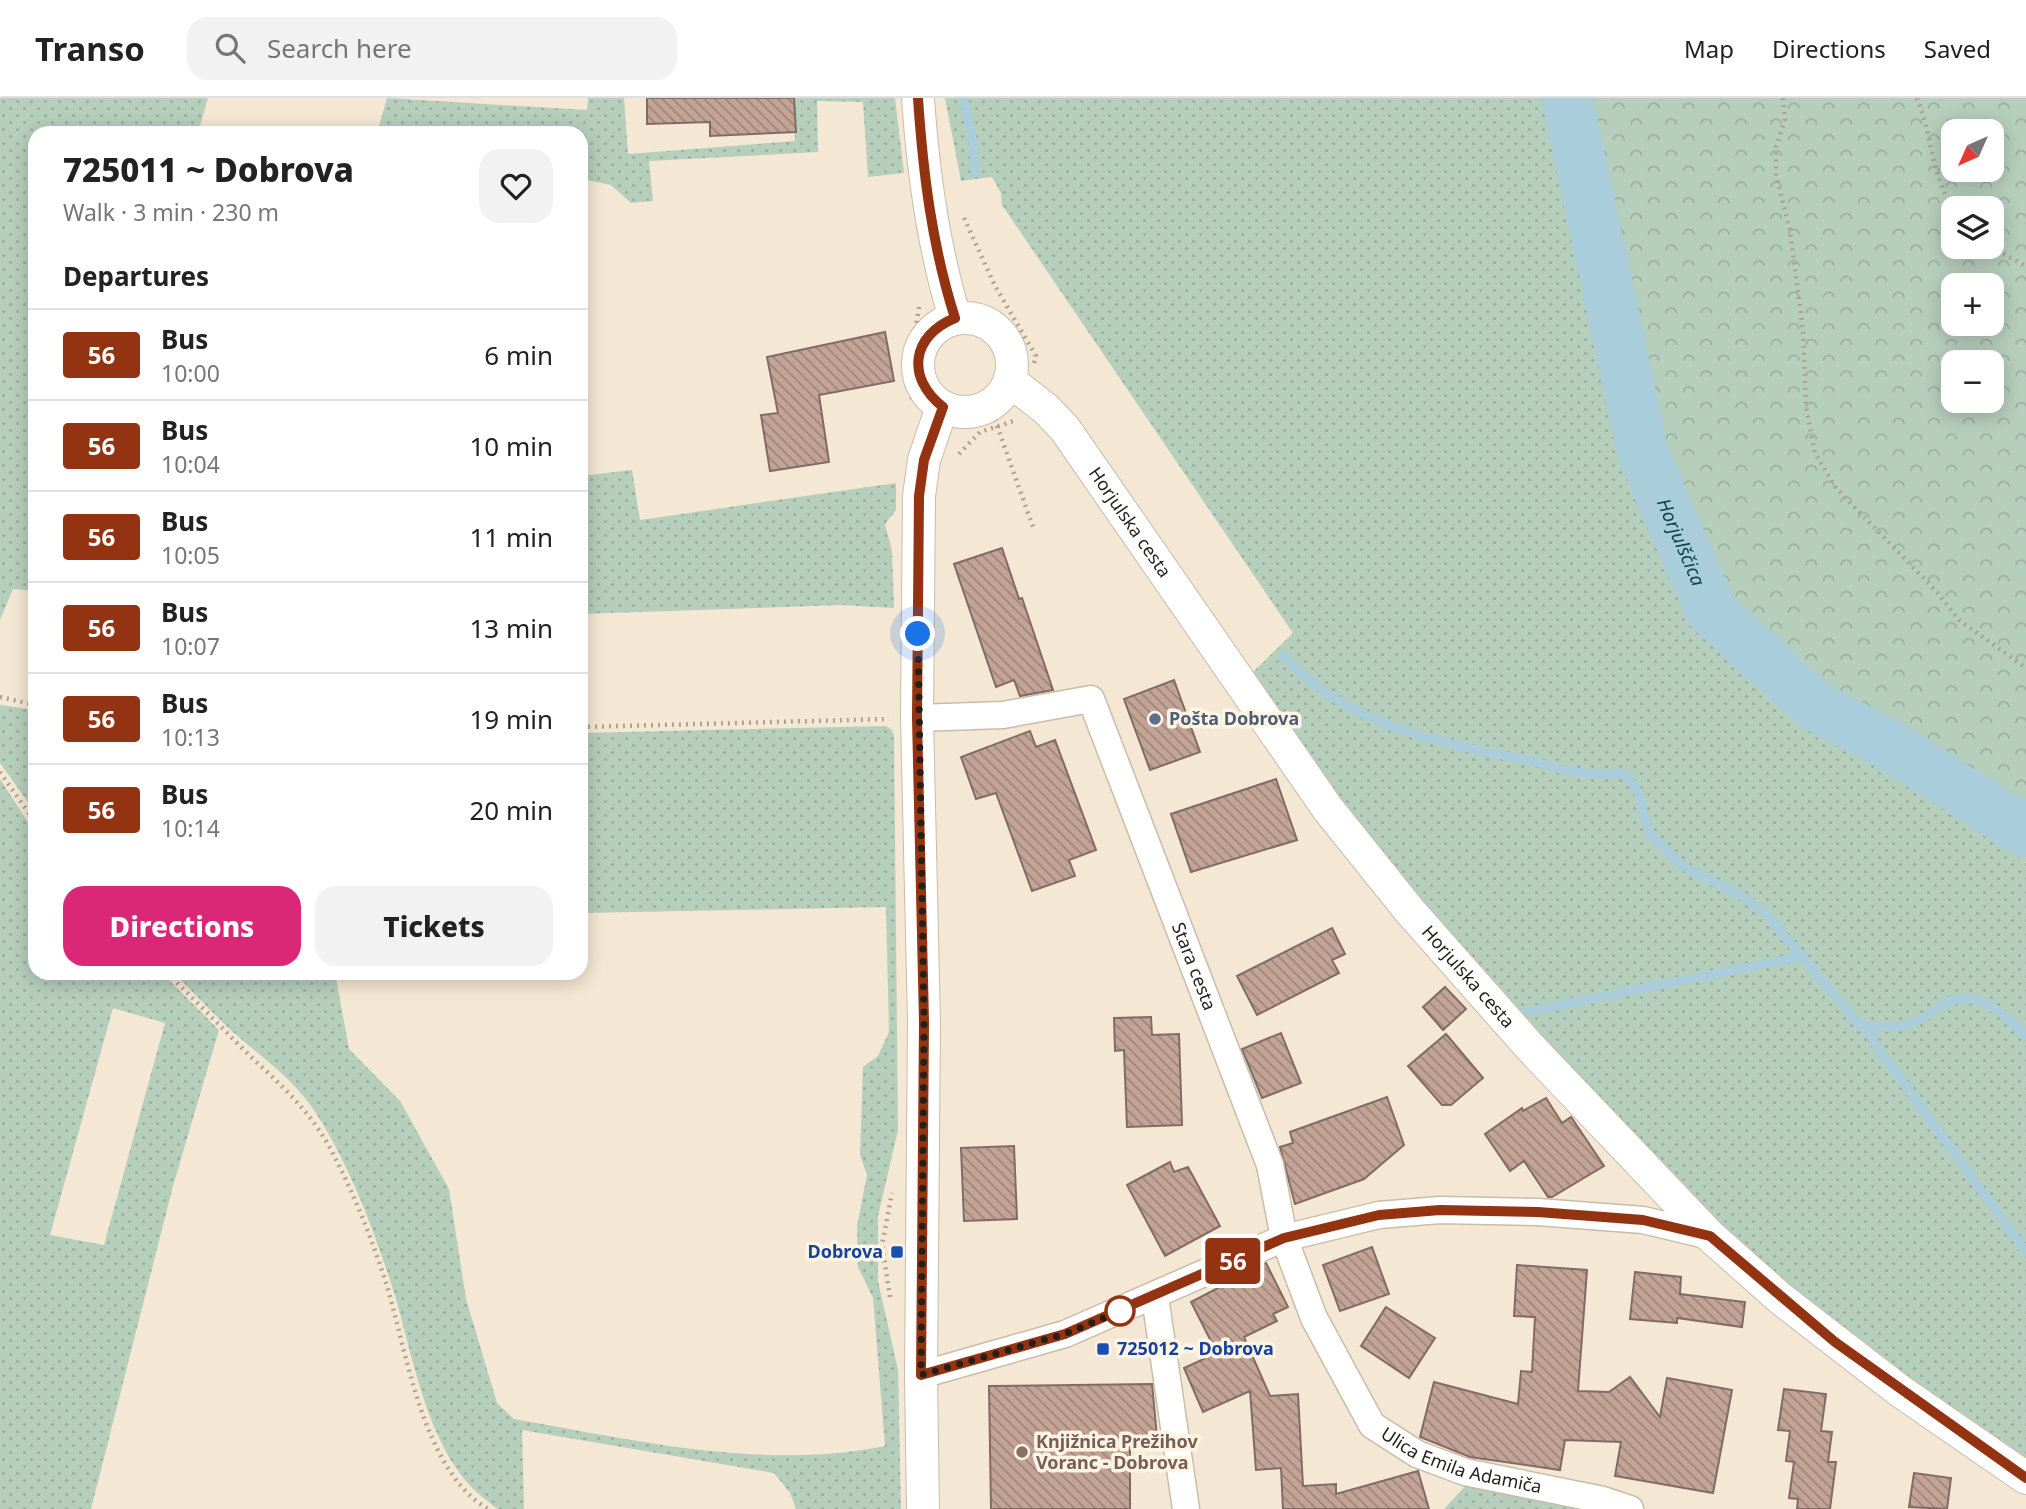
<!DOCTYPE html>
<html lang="en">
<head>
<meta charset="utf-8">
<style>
	:root { --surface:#fff; --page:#f2f2f2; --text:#222; --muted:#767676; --line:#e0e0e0; --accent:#db2777 }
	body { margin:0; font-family:"Noto Sans",sans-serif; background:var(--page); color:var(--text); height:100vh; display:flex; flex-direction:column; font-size:26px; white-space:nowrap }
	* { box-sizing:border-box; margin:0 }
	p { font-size:23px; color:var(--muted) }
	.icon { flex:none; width:38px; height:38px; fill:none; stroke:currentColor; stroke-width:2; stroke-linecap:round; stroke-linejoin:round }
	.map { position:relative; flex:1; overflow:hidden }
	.drawer { position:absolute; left:28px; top:28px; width:560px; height:854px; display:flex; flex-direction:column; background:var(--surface); border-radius:21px; box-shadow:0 4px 18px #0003 }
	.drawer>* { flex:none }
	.badge { padding:0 14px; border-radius:5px; font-size:24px; line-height:46px }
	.needle { width:46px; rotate:225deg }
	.controls { position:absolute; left:1941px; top:21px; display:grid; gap:14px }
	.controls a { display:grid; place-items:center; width:63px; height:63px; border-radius:14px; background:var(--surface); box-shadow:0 4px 18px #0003; font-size:35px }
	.you { position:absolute; width:35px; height:35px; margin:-18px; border:5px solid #fff; border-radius:50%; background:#1a73e8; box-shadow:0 0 0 10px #1a73e833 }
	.map>.badge { position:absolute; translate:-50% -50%; box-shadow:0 0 0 4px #fff }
	h2 { padding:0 35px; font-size:26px; line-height:63px }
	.round { display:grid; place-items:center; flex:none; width:74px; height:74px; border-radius:21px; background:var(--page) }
	.head { display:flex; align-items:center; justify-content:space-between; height:119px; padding:0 35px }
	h1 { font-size:33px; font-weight:800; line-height:52px }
	.action { display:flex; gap:14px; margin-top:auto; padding:14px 35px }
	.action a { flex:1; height:80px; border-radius:21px; background:var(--accent); color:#fff; font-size:28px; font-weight:800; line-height:80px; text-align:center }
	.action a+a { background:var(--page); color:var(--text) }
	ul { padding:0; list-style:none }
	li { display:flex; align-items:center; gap:21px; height:91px; padding:0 35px; border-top:2px solid var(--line) }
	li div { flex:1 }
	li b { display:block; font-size:26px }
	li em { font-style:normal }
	li .badge { min-width:77px; font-weight:700; text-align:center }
	header { display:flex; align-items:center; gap:42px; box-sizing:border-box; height:98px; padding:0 35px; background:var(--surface); border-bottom:2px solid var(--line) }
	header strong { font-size:33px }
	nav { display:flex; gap:38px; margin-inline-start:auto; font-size:24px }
	.search { width:490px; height:63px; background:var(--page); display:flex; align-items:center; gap:18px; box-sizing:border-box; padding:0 24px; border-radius:21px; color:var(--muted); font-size:26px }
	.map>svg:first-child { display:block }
	.grass { fill:url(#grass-dots); fill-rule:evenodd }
	.forest { fill:url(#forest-crowns); fill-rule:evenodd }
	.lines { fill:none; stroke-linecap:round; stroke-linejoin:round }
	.stream { stroke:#a9cddb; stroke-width:9 }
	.river { stroke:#a9cddb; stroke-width:51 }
	.building { fill:url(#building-back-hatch); stroke:#806c63; stroke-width:2 }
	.minor-casing { stroke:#c9bca9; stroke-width:29 }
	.tertiary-casing { stroke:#c9bca9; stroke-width:34 }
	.path { stroke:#aca292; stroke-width:4.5; stroke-dasharray:2 5; stroke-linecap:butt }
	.minor { stroke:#fff; stroke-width:26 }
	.tertiary { stroke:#fff; stroke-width:32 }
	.line-casing { stroke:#fff; stroke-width:16 }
	.line { stroke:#943312; stroke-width:10 }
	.walk { stroke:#241f18; stroke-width:7; stroke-dasharray:0 12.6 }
	.service-dot { fill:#5c6f8a; stroke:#fff5e5; stroke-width:2.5 }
	.transit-dot { fill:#1a4fb4; stroke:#fff5e5; stroke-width:2.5 }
	.stop-dot { fill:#fff; stroke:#943312; stroke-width:3.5 }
	.education-dot { fill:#8d6e63; stroke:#fff5e5; stroke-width:2.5 }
	.labels { text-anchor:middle; stroke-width:7; stroke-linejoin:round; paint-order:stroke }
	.street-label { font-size:18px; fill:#241f18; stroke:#fff5e5 }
	.service-label { font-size:18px; font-weight:bold; fill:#4e5e75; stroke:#fff5e5; text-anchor:start }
	.transit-label { font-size:18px; font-weight:bold; fill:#164399; stroke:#fff5e5; text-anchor:end }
	.education-label { font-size:18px; font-weight:bold; fill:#785e54; stroke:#fff5e5; text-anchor:start }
	.water-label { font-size:19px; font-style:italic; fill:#0e4151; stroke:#fff5e5 }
</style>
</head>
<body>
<header>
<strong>Transo</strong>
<div class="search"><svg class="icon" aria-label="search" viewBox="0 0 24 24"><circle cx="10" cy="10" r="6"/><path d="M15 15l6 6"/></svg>Search here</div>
<nav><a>Map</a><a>Directions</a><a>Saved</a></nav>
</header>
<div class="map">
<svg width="2026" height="1411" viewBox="0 0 2026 1411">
	<defs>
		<pattern id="grass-dots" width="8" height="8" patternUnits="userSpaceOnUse" patternTransform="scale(1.75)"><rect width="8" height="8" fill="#b6cebc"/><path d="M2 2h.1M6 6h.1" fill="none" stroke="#9cb0a1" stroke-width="1.8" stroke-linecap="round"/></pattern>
		<pattern id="forest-crowns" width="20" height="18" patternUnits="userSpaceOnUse" patternTransform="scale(1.75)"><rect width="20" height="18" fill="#b6cebc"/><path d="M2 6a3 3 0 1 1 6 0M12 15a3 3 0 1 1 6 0" fill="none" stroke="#9cb0a1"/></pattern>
		<pattern id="building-back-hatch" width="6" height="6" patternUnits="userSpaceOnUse" patternTransform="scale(1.75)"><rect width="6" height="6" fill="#c3a395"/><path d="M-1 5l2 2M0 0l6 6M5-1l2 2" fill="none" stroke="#9e8479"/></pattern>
	</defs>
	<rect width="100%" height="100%" fill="#f4e7d3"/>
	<path class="grass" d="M0 0H208L198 35H35V493L13 491 0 522Z
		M387 0 587 12 588 0H624L628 56 795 43 793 0H895L904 75 868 79 863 4 817 3 818 54 649 63 653 103 631 105 611 87 581 81V35H377Z
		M945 0H1548L1560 77 1606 277 1630 341 1751 577 1847 619 2026 765V1363C1931 1300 1839 1234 1754 1158 1666 1080 1589 991 1510 904 1416 801 1324 694 1251 576L1293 535 1002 107 1001 95 992 79 961 83Z
		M632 372 640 422 896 385V412L885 426 892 453 894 510 841 507 581 516V378Z
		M0 607 35 612V714L0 665Z
		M886 628 892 632 894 639 898 1032 878 1118V1183L898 1272 901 1411H796L790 1395 774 1375 522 1332 524 1411C517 1411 505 1411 498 1411 494 1409 489 1404 485 1401 423 1353 413 1247 388 1176 369 1119 347 1063 314 1012 293 981 262 959 234 935 213 916 194 895 174 875H335L349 951 400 1003 449 1091 466 1201 497 1305 514 1321C634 1342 764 1373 885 1348L873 1200 858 1169 857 1128 867 1077 860 1057 863 969 878 958 889 934 886 809 581 815V635Z
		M0 681 35 735V875H162L219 932 173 1088 91 1411H0ZM113 910 165 925 104 1147 50 1137Z
		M1468 1385 1593 1411H1444Z"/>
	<path class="forest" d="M1548 0H2026V765L1847 619 1751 577 1679 481 1606 277 1560 77ZM1953 33H1992V72H1953ZM1953 110H1992V149H1953ZM1953 187H1992V226H1953ZM1953 264H1992V303H1953Z"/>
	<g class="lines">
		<path class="stream" d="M964 0 973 45 975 75
			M1283 557C1343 627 1445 646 1531 663 1548 667 1566 674 1583 675 1598 677 1611 674 1626 677L1639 695 1648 734 1683 768 1745 800 1764 814 1858 925C1875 929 1891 931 1908 927 1923 923 1935 908 1951 903 1980 893 2008 918 2026 938
			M1526 914 1804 858
			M1860 927 1871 936 1876 947 2026 1154"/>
		<path class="river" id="s1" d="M1567 0 1643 355 1711 513 1815 608 1888 646 2026 734"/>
	</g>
	<path class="building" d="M647 0H794L796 34 710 38V24L647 26Z
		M885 234 894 283 819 297 829 364 770 373 761 317 778 315 767 259Z
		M1002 450 1019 501 1022 500 1053 592 1020 598 1014 582 996 589 954 466Z
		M1174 582 1200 654 1150 672 1124 601Z
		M1030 633 1036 649 1055 642 1096 752 1069 762 1075 778 1032 793 996 695 976 701 961 659Z
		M1276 681 1297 742 1191 774 1171 716Z
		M1332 830 1345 856 1332 862 1339 875 1257 917 1237 878Z
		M1445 889 1466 911 1443 932 1423 909Z
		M1151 919 1152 937 1179 936 1182 1027 1127 1029 1124 952 1115 953 1114 920Z
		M1281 935 1301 985 1262 1000 1242 951Z
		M1446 936 1483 980 1451 1007H1442L1408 968Z
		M1387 999 1404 1047 1364 1081 1295 1106 1280 1049 1293 1045 1290 1034Z
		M1546 1000 1562 1025 1571 1019 1604 1068 1552 1099H1548L1524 1063 1510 1073 1485 1036 1522 1010 1523 1013Z
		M1014 1048 1017 1121 964 1123 961 1050Z
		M1170 1064 1174 1074 1188 1069 1220 1128 1165 1158 1127 1087Z
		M1372 1149 1389 1196 1340 1213 1323 1167Z
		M1266 1165 1288 1209 1273 1216 1277 1223 1244 1239 1270 1298 1298 1296 1303 1388 1336 1386V1396L1418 1373 1429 1411H1283L1281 1370 1256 1372 1250 1293 1203 1314 1184 1270 1217 1255 1191 1204Z
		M1517 1167 1587 1172 1578 1293 1609 1294 1630 1279 1660 1319 1667 1280 1732 1292 1713 1395 1615 1378 1621 1344 1565 1342 1560 1372 1470 1359 1420 1339 1434 1284 1518 1306 1521 1273 1532 1274 1535 1219 1514 1218Z
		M1635 1174 1681 1179 1680 1196 1745 1204 1742 1229 1677 1220V1225L1630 1221Z
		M1386 1209 1435 1240 1409 1280 1361 1248Z
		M1152 1286 1158 1349H1130V1411H991L989 1288Z
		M1784 1291 1826 1296 1821 1333 1832 1334 1828 1364H1836L1830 1411H1797L1798 1401 1789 1400 1794 1364 1786 1363 1790 1333 1778 1332Z
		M1914 1375 1951 1380 1947 1411 1909 1409Z"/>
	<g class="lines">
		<g class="minor-casing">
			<g id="minor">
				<path id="s2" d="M917 620 1003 617 1091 601 1270 1067 1284 1140 1314 1220 1372 1327 1417 1356 1465 1374 1603 1402 1630 1411"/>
				<path d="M1155 1199 1186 1411"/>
				<path d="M921 1277 1065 1236 1284 1140 1379 1117 1440 1112 1538 1114 1643 1122 1710 1138"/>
			</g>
		</g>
		<g class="tertiary-casing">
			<g id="tertiary">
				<path d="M918 0C923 75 933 148 955 220"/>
				<circle cx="965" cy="267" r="47"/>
				<path id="s3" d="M1010 283 1046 311 1065 331 1328 711 1409 812 1530 949 1710 1138 1781 1201 1900 1293 2026 1380"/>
				<path d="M923 1411 921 1277 924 924 917 620 919 398 924 362 942 309"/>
			</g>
		</g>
		<path class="path" d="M1783 0 1785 22 1776 49V78L1790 132 1803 233 1806 309 1815 355 1836 390 1937 494 1959 522 2026 570
			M1917 0C1932 37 1931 76 1953 111
			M964 120 995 188 1036 258 1034 265
			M1991 149 2026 168
			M912 301 909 271 919 209
			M990 308 1033 429
			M959 356 980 334 1014 323
			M0 599 35 607
			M581 629 889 621
			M0 674 35 724
			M167 875C195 902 222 930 250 958 280 986 310 1013 330 1050 353 1093 372 1141 387 1188 407 1255 423 1373 488 1411
			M890 1199 882 1147 892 1095"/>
		<use href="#minor" class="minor"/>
		<use href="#tertiary" class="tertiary"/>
	</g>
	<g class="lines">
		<g class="line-casing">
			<path id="line" d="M918 0C923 75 932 148 955 220 911 238 906 280 943 309L924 362 919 398 917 620 924 924 921 1277 1065 1236 1284 1140 1379 1117 1440 1112 1538 1114 1643 1122 1710 1138 1835 1244 2026 1380"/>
		</g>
		<use href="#line" class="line"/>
		<path class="walk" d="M918 536 924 924 921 1277 1065 1236 1120 1213"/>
	</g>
	<circle class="service-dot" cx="1155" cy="621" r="7"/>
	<g class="transit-dot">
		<rect x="890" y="1147" width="14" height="14" rx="3.5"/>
		<rect x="1096" y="1244" width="14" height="14" rx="3.5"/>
	</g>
	<circle class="stop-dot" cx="1120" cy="1213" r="14"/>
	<circle class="education-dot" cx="1022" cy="1354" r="7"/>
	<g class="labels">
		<g class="street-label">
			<text dy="6" stroke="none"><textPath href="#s3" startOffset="187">Horjulska cesta</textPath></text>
			<text dy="6" stroke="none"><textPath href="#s2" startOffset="462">Stara cesta</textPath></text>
			<text dy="6" stroke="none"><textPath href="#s3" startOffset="754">Horjulska cesta</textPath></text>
			<text dy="6" stroke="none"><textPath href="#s2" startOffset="1054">Ulica Emila Adamiča</textPath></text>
		</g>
		<g class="service-label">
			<text x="1169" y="627">Pošta Dobrova</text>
		</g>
		<g class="transit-label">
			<text x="883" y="1160">Dobrova</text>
			<text x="1117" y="1257" text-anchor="start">725012 ~ Dobrova</text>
		</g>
		<g class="education-label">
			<text x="1036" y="1350">Knjižnica Prežihov<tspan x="1036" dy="21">Voranc - Dobrova</tspan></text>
		</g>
		<g class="water-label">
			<text dy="7" stroke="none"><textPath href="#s1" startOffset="460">Horjulščica</textPath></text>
		</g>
	</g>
</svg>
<div class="controls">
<a><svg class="needle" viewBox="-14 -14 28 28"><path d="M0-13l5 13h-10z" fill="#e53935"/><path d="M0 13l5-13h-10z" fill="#767676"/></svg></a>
<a><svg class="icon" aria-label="layers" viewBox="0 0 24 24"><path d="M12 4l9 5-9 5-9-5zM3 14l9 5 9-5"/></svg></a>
<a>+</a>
<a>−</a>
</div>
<div class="you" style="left:918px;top:536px"></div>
<b class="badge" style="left:1233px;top:1163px;background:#943312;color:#fff">56</b>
<section class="drawer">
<div class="head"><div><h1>725011 ~ Dobrova</h1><p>Walk · 3 min · 230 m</p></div><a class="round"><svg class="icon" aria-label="heart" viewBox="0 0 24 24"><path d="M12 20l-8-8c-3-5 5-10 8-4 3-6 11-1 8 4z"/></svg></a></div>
<h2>Departures</h2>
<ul>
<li><span class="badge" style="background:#943312;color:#fff">56</span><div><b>Bus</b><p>10:00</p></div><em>6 min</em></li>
<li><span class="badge" style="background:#943312;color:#fff">56</span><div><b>Bus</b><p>10:04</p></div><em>10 min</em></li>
<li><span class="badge" style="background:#943312;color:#fff">56</span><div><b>Bus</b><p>10:05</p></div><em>11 min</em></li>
<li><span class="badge" style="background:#943312;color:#fff">56</span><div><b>Bus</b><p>10:07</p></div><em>13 min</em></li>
<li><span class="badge" style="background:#943312;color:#fff">56</span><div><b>Bus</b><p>10:13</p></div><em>19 min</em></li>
<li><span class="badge" style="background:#943312;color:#fff">56</span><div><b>Bus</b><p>10:14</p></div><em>20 min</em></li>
</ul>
<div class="action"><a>Directions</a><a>Tickets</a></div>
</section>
</div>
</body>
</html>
